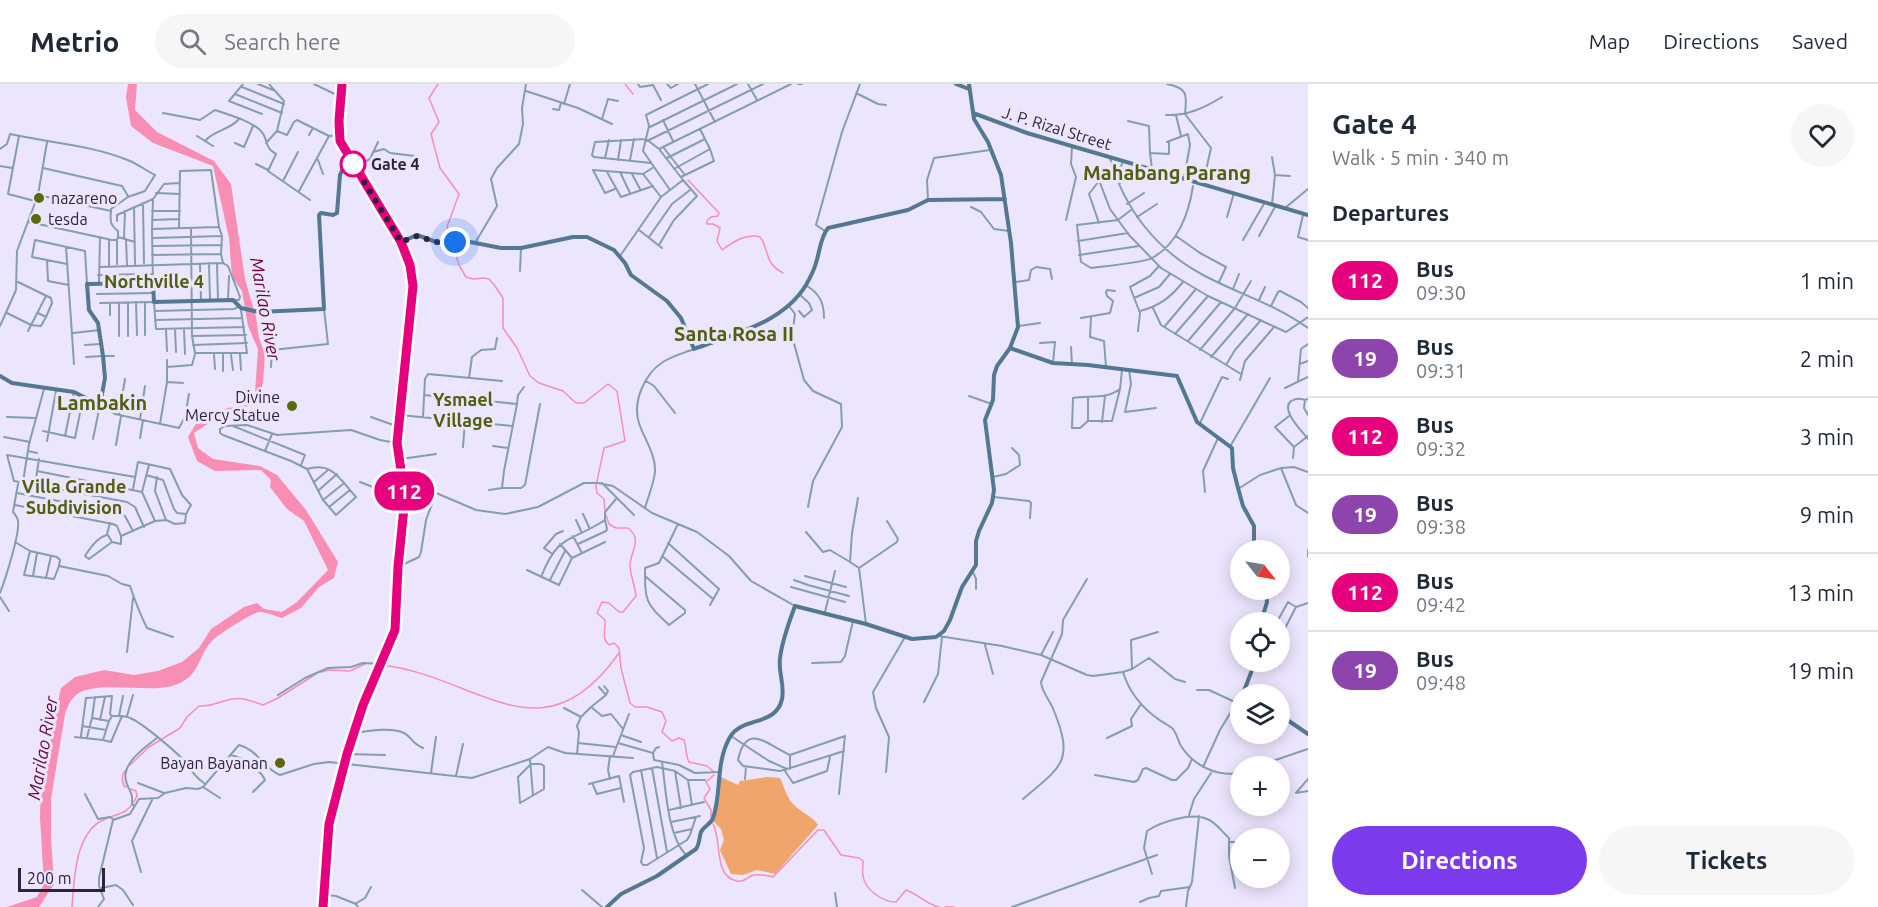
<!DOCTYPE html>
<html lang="en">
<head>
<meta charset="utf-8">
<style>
	:root { --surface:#fff; --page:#f6f6f7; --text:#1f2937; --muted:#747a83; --line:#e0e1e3; --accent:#7c3aed }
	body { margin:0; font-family:Ubuntu,sans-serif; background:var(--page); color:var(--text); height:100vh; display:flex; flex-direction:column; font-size:22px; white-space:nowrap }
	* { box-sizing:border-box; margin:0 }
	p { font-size:20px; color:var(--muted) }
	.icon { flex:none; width:33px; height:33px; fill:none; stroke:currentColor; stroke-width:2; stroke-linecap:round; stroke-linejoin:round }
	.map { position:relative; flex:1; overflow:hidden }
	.drawer { display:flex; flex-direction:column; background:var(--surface); width:570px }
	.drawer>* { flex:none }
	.badge { padding:0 12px; border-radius:20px; font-size:21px; line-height:39px }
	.needle { width:39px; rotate:121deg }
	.buttons { position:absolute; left:1230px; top:456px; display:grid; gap:12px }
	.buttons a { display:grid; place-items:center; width:60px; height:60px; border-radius:50%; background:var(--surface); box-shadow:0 3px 15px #0003; font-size:30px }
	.scale { position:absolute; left:18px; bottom:15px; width:87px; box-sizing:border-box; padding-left:6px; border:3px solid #2c243c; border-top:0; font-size:16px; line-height:21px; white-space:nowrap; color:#2c243c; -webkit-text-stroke:4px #ece5fe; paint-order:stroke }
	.you { position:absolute; width:30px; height:30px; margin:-15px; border:4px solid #fff; border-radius:50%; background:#1a73e8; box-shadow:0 0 0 9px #1a73e833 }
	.map>.badge { position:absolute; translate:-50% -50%; box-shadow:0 0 0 3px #fff }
	h2 { padding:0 24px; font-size:22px; line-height:54px }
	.round { display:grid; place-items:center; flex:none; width:63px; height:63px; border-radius:32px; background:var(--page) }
	.overview { display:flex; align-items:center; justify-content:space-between; height:102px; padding:0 24px }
	h1 { font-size:28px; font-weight:700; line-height:45px }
	.action { display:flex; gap:12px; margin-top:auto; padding:12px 24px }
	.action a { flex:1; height:69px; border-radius:36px; background:var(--accent); color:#fff; font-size:24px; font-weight:700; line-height:69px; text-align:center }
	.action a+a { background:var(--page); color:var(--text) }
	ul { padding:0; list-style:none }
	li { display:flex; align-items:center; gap:18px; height:78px; padding:0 24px; border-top:2px solid var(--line) }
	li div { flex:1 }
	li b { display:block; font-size:22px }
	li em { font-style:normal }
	li .badge { min-width:66px; font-weight:700; text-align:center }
	header { display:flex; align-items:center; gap:36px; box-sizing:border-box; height:84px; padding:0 30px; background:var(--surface); border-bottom:2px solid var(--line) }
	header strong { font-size:28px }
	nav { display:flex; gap:33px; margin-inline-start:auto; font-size:21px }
	.search { width:420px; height:54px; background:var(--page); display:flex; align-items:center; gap:15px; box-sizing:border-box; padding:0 21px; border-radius:33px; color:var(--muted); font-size:22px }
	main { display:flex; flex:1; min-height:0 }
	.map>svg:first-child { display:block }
	.green { fill:#efa56b }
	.water { fill:#f88eb3 }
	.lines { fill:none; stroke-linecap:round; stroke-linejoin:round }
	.stream { stroke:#f88eb3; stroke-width:1.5 }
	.street { stroke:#849daf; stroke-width:2 }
	.secondary { stroke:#527892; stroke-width:4 }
	.line-casing { stroke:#fff; stroke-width:14 }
	.line { stroke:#e6007e; stroke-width:9 }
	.walk { stroke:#2c243c; stroke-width:6; stroke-dasharray:0 10.8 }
	.stop-dot { fill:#fff; stroke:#e6007e; stroke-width:3 }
	.poi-dot { fill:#5a680f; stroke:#ece5fe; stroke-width:2 }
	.labels { text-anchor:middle; stroke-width:6; stroke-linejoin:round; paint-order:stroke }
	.street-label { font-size:16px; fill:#2c243c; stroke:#ece5fe }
	.stop-label { font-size:16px; font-weight:bold; fill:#2c243c; stroke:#ece5fe; text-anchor:start }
	.poi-label { font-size:16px; fill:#2c243c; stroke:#ece5fe; text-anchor:start }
	.neighbourhood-label { font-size:18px; font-weight:bold; fill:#525f0f; stroke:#ece5fe }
	.water-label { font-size:18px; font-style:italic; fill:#660435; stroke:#ece5fe }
	.quarter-label { font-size:20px; font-weight:bold; fill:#525f0f; stroke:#ece5fe }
</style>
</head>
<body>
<header>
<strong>Metrio</strong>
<div class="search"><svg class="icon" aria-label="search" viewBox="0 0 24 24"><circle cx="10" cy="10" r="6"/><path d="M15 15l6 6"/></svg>Search here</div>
<nav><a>Map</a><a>Directions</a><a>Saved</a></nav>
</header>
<main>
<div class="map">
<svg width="1308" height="823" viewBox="0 0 1308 823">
	<rect width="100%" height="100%" fill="#ece5fe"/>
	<path class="green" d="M721 693 738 701 740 697 767 693 780 694C785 704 786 713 794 721 802 729 811 731 818 741L775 790 757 786 743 791 731 790 720 766 724 756 721 745 714 738Z"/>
	<path class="water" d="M128 0H137L135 26 157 48 214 77 231 100 245 195 256 233 259 254 265 270 263 299 255 320C232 326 214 335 194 349L198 364 213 375 260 382 277 391 306 426 338 478 334 494 319 503 301 524 282 534C275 532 267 528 260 528 253 528 218 551 213 556 196 573 202 593 172 602 149 609 94 596 76 611 70 616 68 622 65 630L51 715V753L54 800 39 823H7L37 813 44 800 40 734 41 700 61 604 75 593 104 586 134 591 158 587 182 578 199 564 211 545 244 523 257 519 264 525 282 528 297 518 328 486 304 437 287 425 270 403 271 396 261 386 215 387 197 377 188 353 197 338 228 324 244 322 255 309 258 265 248 242 242 207 232 193 229 154 213 82 153 59 131 42 126 13Z"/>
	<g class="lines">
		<path class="stream" d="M438 0 429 14 439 38 431 50 440 84 459 110 447 143 459 181 466 193 473 195 484 194 489 195 495 202 503 214V244L517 264 530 292 539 299 563 307 576 319H584L608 300 617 307 625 357 604 364 596 402 597 409 604 415 605 426
			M625 0 633 10
			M688 96 719 129 718 132 711 133 707 137V140H713L720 144 717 157 722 166C733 158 746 149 760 153 770 166 763 178 783 189
			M606 431 609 440 616 444H628C644 456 629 469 630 483 631 493 635 502 636 512L623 528H619L609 519 602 518 597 529 605 536C606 545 601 555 609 561L614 559 619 564 621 584 630 619 635 623H647L662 628 666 637 662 648 672 657 679 654 684 656C687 664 685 670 689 678L707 682 713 687
			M382 581C478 592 542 679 619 569
			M321 588 329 586 350 587 365 580
			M130 681 149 663 180 644 187 633 199 622C212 623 220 617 233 615 244 613 254 618 263 621L278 614 316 590
			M125 687C121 692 122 696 124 702L126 703
			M711 733V726L704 714 710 705 706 698 714 691
			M713 740C722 754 713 793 737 797 744 799 748 792 754 791 760 790 768 792 773 793L818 746H824L841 771 859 774 863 777C863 782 862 788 863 792 865 806 883 818 896 818L906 806C918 810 925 820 939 823
			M72 823C74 797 75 751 101 737 118 728 127 733 137 712L136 707 131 705
			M945 823H954"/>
		<path class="street" d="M243 0 229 17 262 30
			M258 0 273 6
			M314 0 341 13
			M638 0 640 3 653 1 661 16
			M667 0 671 4 678 0
			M695 0 715 38
			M748 0 757 16
			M798 0H802
			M1167 0C1188 4 1187 11 1185 30L1211 64 1203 100
			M242 3 284 20
			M526 7 578 24 612 40
			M856 9 878 20 886 21
			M235 10 282 29
			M564 20 570 0
			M553 25 559 26 561 19
			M163 29 200 36 215 26C229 31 249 36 260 46 269 54 263 63 276 70L268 87 310 116
			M1166 31C1187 32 1204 24 1222 13
			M1176 31 1181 52
			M602 35 608 15 618 17
			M663 36 673 57
			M1128 37 1149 42 1150 69
			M650 43 737 0
			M277 47 287 51 294 38 297 36 329 52 339 51
			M309 51 313 44
			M19 52 8 110 35 117
			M197 52 213 62
			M206 56C215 46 230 46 239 35
			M647 57 763 0
			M1167 58 1188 50 1190 61 1184 94
			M235 59 244 63 253 42
			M266 59 277 47 284 17 269 0
			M663 63 685 91
			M0 65 7 60 10 50C50 59 92 61 130 77 139 81 147 87 155 91L145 107 128 113 111 125V127L38 111
			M659 65 791 0
			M373 68 384 65 390 69 415 72
			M1272 73 1275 91
			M605 74 609 56
			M667 74 705 55
			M1110 74C1124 125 1157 167 1205 192 1241 211 1275 220 1308 244
			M318 76 323 90
			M618 76 621 56
			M630 76 634 55
			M256 80 268 86
			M0 82 12 84
			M355 83 370 75 378 58
			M43 84 122 102 128 112
			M674 85 710 65 700 45
			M1152 85 1150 69 1169 70V57
			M607 88 621 113 653 102
			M620 88 630 109
			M632 90 640 105
			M643 90 661 113
			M1097 91 1110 125 1129 151 1161 184 1208 212 1286 248 1308 233
			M1116 92 1123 78
			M681 93 714 77 710 65
			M283 97 298 68
			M1099 97 1089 110 1099 139
			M1119 99 1133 94
			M615 105 605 109 593 86 643 90 654 83
			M670 106 643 67 649 42 646 31 708 0
			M299 107 329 52
			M156 109 180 110
			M928 116 927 96 934 74 990 66
			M143 119 144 179
			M1127 120 1144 109
			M1272 120 1275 91 1290 92
			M134 123 135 180
			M971 123 981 128 994 145 1009 147
			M1285 124 1308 105
			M1131 126 1118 136 1077 141 1081 178 1091 184C1104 182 1143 179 1152 174 1178 160 1189 129 1193 102
			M111 127C110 137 110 141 118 147V153
			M152 127H180
			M1303 131 1298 153 1308 156
			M1137 133 1157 120
			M1227 133 1234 109
			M152 136 179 135
			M1066 136 1076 93 1071 80 1072 63
			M117 137V131L153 115
			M29 138 112 156H117L118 153 135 158
			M179 144 180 87 211 86 219 143
			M191 144 192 252 195 269H247L241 226
			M152 145 219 143 222 152 221 170 223 179 228 182 240 213 239 216H234
			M639 146 662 164
			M825 147 816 141 842 48 860 0
			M1176 152 1200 169 1226 183 1219 198
			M1259 152 1276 121
			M649 153 672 120 690 106
			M124 154 125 127
			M153 154 222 152
			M109 155V182
			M126 155 127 181
			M117 156V180
			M1243 156 1265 118
			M1078 157 1128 149
			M475 159 497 122 491 95 497 84 519 60 523 40 522 24 526 0
			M659 161 674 136 697 112 683 96
			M153 162 222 161
			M66 163 74 280
			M152 171 221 170
			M1079 171 1139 162
			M620 172 661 113 683 96 659 65 646 55 595 58 592 71 594 73 651 79
			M47 176 48 197 69 201
			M209 179 210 216
			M217 179 218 216
			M67 180 32 173 35 156 85 167 87 200
			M200 180 201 216
			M100 183 223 179
			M520 187 521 164
			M98 191 152 190
			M18 198 51 214 52 219 46 233 38 229
			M99 198 100 153
			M1016 198 1029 196 1031 186 1036 183 1050 185 1052 195
			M153 199 152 145 153 115 164 100 180 99
			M807 202C820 210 824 219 824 234
			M1233 205 1239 190
			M97 210 154 209
			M1134 214 1159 203 1170 190
			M228 216 229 192
			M1259 216 1265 203
			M136 218 137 251
			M145 218V251
			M100 219 154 218 156 245 244 243
			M110 219V231
			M119 219V252
			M128 219V252
			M789 222 795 230 792 252 804 296 813 307 841 320 842 343 813 397 808 423
			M1271 222 1278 208 1280 207 1301 218 1308 224
			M1153 224 1161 241 1241 290
			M155 227 234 225 238 223
			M799 227 804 233 812 226 809 219 799 210
			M1140 227C1159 222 1170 214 1183 198
			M7 229 31 241 41 242 46 233
			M1091 233 1090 253 1104 257 1106 283
			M1081 234 1110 229 1113 217 1107 212 1106 208 1107 206 1115 207
			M155 236 242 234
			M0 242 16 206 17 167 38 111 47 58
			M1019 242 1040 239
			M1165 242 1196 205
			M175 245 176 268
			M184 245 185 270
			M166 246 167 267
			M28 247 46 212
			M1138 247 1140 229 1130 203 1150 192 1159 182
			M73 249 100 246
			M1175 250 1208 212
			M192 252 246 251
			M1188 257 1221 218
			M1040 259 1055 258 1053 279
			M85 261 100 260
			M193 261 247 259
			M1071 263 1072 280
			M1200 266 1235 224 1251 197
			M240 270 241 286
			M214 271 215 285
			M223 271V287
			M231 271 233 286
			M104 272H114
			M86 273 103 272
			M1211 273 1248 230
			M1300 280 1308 277
			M1226 281 1235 266 1261 236
			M167 283 192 281 195 270
			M271 283 272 266 328 260 324 225
			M1129 285 1131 300 1125 328 1156 324
			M469 294 472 273 481 266 495 265 497 254
			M1240 296 1245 277 1274 243
			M646 297 654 302 675 329
			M1298 297 1301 265 1308 260
			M167 298 183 299
			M1285 304 1308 293
			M1120 305 1112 337H1088L1080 344H1072L1073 314C1090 311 1105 316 1120 305L1122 286
			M424 311 517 320
			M969 312 992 320
			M1308 315 1305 316 1304 324 1308 331
			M1305 316C1300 314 1296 314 1291 317 1280 326 1302 347 1308 355
			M119 331 125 295
			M400 331 512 342
			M1289 332 1275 343 1294 363 1293 374
			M7 333 36 334
			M371 333 399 343
			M423 333 425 295 428 290 502 297
			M140 335 145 302
			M1088 337V314
			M1102 338 1105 312
			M1200 339 1220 297 1222 293 1228 295
			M160 340 167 298V276
			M233 342 305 371 301 381
			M43 347 75 354 83 314
			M65 352 74 308
			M4 353 30 358
			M140 354 143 336
			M93 355 100 321 115 330 179 344 185 333 189 310
			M47 357 56 307
			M116 361 121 332
			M1231 361 1270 294
			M493 362 508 364
			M463 363 465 337
			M1294 363 1308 352
			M28 367 37 369
			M265 367 272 350
			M401 375 436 370
			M1281 384 1294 383 1308 388
			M307 385 323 416 336 431 356 413C341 397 333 377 307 385L291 377 223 351 220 349V345L225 342 247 341 277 351 351 346 380 356 397 359
			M37 387 142 408 155 437
			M146 391 163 396 174 425 177 429 186 430
			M135 393 7 371 14 397 127 418 135 423 144 443
			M993 393 1006 390 1020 381 1019 371 1012 364
			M23 398 29 360 44 305
			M314 398 328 386
			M360 398 378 405 383 403 393 394 401 392
			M602 399 634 431
			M35 401 39 375
			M502 404H521L525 401 540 320
			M133 405 138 378 170 385 182 411 191 421 186 430 185 439 175 440 166 436 155 407 157 393
			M1238 405 1260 391 1281 384 1296 421 1308 429
			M319 406 337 390
			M489 406 502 404 504 387 517 320 518 311 524 303
			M142 408 149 381
			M1205 408 1203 387 1218 354
			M17 409 120 429 125 432 133 447
			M994 413 1029 417 1031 419 1030 434
			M405 414 429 408 436 409 476 426 505 430 538 423 584 399H598L613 402 652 429 697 448 729 472 751 497 795 522
			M858 414 852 449 850 478 859 484 866 540
			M323 416 343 400
			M15 421 113 440 117 442 121 452
			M329 423 350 406
			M384 423 404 426
			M645 424C648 413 654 399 655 388 656 370 644 355 639 339 632 318 645 289 663 278 672 272 684 269 694 265
			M583 430 589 443
			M576 436 581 447
			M806 448 823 468 830 466 850 478
			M107 450 110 439
			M121 452 155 437 166 436
			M573 452 582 469
			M15 458 30 467 57 473 60 476 59 482 108 492 122 500 130 502C135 517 140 530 147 544L173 553
			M112 458 108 451C98 452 90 464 85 472L89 475 112 458 121 460V452
			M668 459 719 505 710 521
			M560 460 572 474
			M578 460 606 447 607 445 605 436
			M1308 466V473
			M30 467 24 491 54 495 59 482
			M551 469 544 464 556 450 563 447
			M662 472 713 515
			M398 483 419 473 421 468 426 436 436 409
			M859 484 897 458 898 455 887 437
			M527 486 559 501 572 474 605 458
			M972 486 976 495V505
			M33 492 37 469
			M645 492 685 526V529L669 541C645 519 645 517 645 484L659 479 678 440
			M805 492 846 503
			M541 493C559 448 570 459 605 436V428L616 415
			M46 494 51 472
			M550 496 565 467
			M794 496 808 501 849 512
			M791 503 845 518
			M0 509C5 496 20 450 18 437 18 435 15 430 13 428L18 400
			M0 513 9 527
			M825 528 835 487
			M1277 538 1288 518 1296 523
			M939 552 1002 562 1041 571 1087 591 1093 592 1123 588C1129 608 1140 622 1158 635 1162 638 1169 641 1173 645 1177 650 1178 657 1181 662 1194 682 1217 693 1240 689
			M1280 554 1296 523 1308 519
			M985 561 993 590
			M1237 563 1240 565
			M127 568 133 514
			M1041 571 1053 548
			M812 579 841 578 845 572 853 537
			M1132 585 1149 574 1175 595 1185 598
			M1123 588 1132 585 1131 556 1158 548
			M604 602 608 607 606 611
			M1197 606H1209L1237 619
			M278 611 305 594 328 584 351 583 363 579 381 580
			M924 618 938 590 942 553
			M591 623 606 611 599 603
			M564 624 581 633 577 642 579 648 577 670
			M119 632 123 612
			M127 632 133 611
			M581 633 591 623 602 632 611 630 623 645
			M92 634 95 613
			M100 636 105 613
			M82 642 106 646
			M354 649C369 647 390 643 404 649 411 652 411 659 423 664
			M621 651 641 658
			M81 652 86 614 112 612 110 630 112 632
			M731 652 769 677 787 685 844 667
			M75 653 103 656 109 637
			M87 653 92 634 109 637 112 632C118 632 125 631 130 634 141 638 178 669 185 678 192 687 195 693 204 699
			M1107 654 1132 642 1131 635 1141 620
			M103 656 111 658 122 632
			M578 659 616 663
			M618 659 653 669 654 676 679 681 695 689 720 688
			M653 669 656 664 659 663
			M347 670 385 671
			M231 671C243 674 260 685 265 696L253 708
			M790 671 845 652 839 710
			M613 672 629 630
			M530 675 533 711
			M662 678C666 705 667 751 686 771
			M531 680H541L544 682V705L520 719 518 693Z
			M1258 682 1308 665
			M1203 683 1220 646 1240 613
			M652 684 667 768
			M787 685 780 687 743 682 738 676C746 637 768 661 790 671V685
			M641 686 657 774
			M675 687 681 724
			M785 687 793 699 827 687 830 673
			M886 688 889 653 876 624 873 608 905 553
			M431 689 436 653
			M1095 691 1134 698 1138 696 1143 685 1146 684 1172 696H1176L1188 684 1192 675
			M456 692 463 660
			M610 695 608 686 610 672
			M745 695 746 683
			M688 696 692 721
			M138 699 164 709
			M589 700 619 692 624 718
			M593 701 597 710 621 704
			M203 703 220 714
			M1296 709 1308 695
			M1296 709 1308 707
			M85 710 98 735 110 733 113 735
			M1023 715C1060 683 1075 679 1054 627 1050 616 1042 609 1041 598L1062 550 1063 536 1087 495
			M134 722 132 720C133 707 129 708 126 697 121 680 145 663 157 654
			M669 726 704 718
			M1189 731 1194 715 1211 689
			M696 733 690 751 687 756 647 781H643L641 778 644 764 630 691 633 688 657 683 675 687 688 696H705
			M671 738 700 732
			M674 749 692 745
			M1230 758H1240
			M141 788 132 757 152 716
			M1152 790 1144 764 1147 747C1160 738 1192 728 1207 735 1216 738 1222 748 1229 754V772L1235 804
			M101 804 116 801 123 806 133 821
			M582 806 602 823
			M835 809 837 823
			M325 811 336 812 356 820 358 823
			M1140 818 1149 814 1159 812 1161 807 1190 803
			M355 820 365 814 371 803
			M98 823 104 815 99 802V794L113 736 130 730 139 715 158 714 165 709 186 704 198 705 203 703 239 661C257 665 264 685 280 691L314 680 329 678 472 694 530 675 548 663 565 669 633 674
			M1012 823 1157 771
			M1186 823 1188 807 1192 798 1199 732"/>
		<path class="secondary" d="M956 0 969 5
			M973 29 1027 49 1308 131
			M401 158 417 151 439 159 465 157 501 164H521L573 153H587L614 166 625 179 631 191 667 217 681 234 694 265C734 250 783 239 806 201 810 194 814 186 816 179 820 167 820 154 828 144L908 126 928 116 1005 115
			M1010 264 1053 279 1088 281 1177 292 1197 338 1232 364 1233 384 1238 404 1243 422 1254 442V466
			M0 292 12 299 74 308 100 321 105 294 103 272 98 239 89 226 87 200 153 199 154 218 233 216 241 224 259 228 324 225 319 131 321 129 333 131 337 129 340 91 348 72
			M1261 538 1267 518 1266 506
			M1249 610 1244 607 1255 578
			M1280 631 1308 650
			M323 823 329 740 348 665 363 621 395 546 398 483 405 414 397 359 413 202 409 181 401 158 340 57 339 37 342 0
			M607 823 621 810 657 792 696 765C700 759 699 753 701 748 704 742 711 740 713 734 722 709 715 679 730 653 742 632 776 643 782 615 785 601 778 588 780 574 782 557 789 538 795 522L866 540 912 555 936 553 944 547 950 536 962 503 976 481V457L979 447 992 419 994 406 985 336 993 316 994 291 997 282 1010 264 1018 243 1011 159 1001 91 988 58 974 35 969 0"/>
	</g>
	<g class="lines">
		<g class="line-casing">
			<path id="line" d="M323 823 329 740 347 670 363 621 395 546 398 483 405 414 397 359 413 202 410 181 401 158 340 57 339 37 342 0"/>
		</g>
		<use href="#line" class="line"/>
		<path class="walk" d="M353 80 401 158 417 152 440 159 455 158"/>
	</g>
	<circle class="stop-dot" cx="353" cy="80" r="12"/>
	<g class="poi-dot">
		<circle cx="39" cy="114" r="6"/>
		<circle cx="36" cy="135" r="6"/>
		<circle cx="292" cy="322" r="6"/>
		<circle cx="280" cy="679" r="6"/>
	</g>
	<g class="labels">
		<g class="street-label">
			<text transform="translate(1057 44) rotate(17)" y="6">J. P. Rizal Street</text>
		</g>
		<g class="stop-label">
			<text x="371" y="86">Gate 4</text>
		</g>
		<g class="poi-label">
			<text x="51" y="120">nazareno</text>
			<text x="48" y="141">tesda</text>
			<text x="280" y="319" text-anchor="end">Divine<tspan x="280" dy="18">Mercy Statue</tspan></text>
			<text x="268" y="685" text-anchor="end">Bayan Bayanan</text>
		</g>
		<g class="neighbourhood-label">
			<text x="154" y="204">Northville 4</text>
			<text x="463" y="322">Ysmael<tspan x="463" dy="21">Village</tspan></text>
			<text x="74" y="409">Villa Grande<tspan x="74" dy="21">Subdivision</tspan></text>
		</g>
		<g class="water-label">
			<text transform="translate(265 225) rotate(80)" y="6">Marilao River</text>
			<text transform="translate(43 664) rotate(-80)" y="6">Marilao River</text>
		</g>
		<g class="quarter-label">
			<text x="1167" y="96">Mahabang Parang</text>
			<text x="734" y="257">Santa Rosa II</text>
			<text x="102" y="326">Lambakin</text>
		</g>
	</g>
</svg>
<div class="buttons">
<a><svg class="needle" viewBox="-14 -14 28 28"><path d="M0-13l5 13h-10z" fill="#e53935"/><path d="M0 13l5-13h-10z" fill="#747a83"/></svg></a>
<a><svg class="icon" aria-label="locate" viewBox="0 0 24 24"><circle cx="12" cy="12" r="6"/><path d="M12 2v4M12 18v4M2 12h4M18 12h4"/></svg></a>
<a><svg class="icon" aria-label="layers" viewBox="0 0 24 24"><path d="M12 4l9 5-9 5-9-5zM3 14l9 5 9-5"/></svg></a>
<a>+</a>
<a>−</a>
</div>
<div class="scale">200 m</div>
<div class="you" style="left:455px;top:158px"></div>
<b class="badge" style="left:404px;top:407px;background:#e6007e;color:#fff">112</b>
</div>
<section class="drawer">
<div class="overview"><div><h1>Gate 4</h1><p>Walk · 5 min · 340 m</p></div><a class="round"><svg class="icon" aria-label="heart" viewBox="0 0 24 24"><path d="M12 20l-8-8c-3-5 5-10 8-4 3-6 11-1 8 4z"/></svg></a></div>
<h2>Departures</h2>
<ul>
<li><span class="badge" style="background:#e6007e;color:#fff">112</span><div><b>Bus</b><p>09:30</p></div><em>1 min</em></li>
<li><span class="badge" style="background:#8e44ad;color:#fff">19</span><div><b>Bus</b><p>09:31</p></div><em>2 min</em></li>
<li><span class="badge" style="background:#e6007e;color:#fff">112</span><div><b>Bus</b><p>09:32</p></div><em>3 min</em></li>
<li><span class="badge" style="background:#8e44ad;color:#fff">19</span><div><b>Bus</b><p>09:38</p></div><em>9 min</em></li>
<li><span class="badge" style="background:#e6007e;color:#fff">112</span><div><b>Bus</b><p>09:42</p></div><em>13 min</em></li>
<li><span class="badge" style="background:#8e44ad;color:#fff">19</span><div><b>Bus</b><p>09:48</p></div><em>19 min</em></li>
</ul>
<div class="action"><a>Directions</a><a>Tickets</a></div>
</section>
</main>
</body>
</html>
